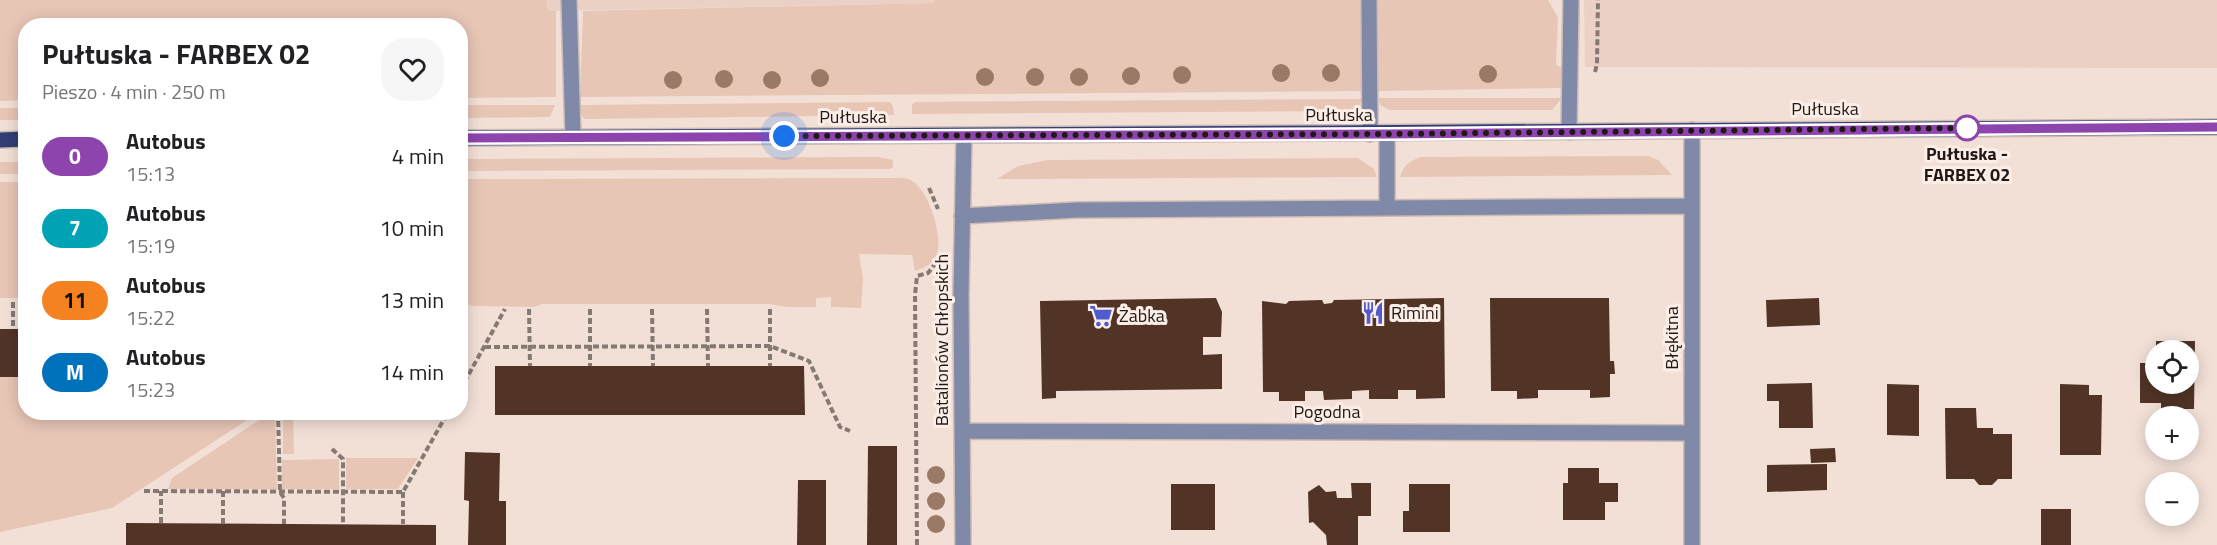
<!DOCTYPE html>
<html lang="pl">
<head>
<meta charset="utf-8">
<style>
	:root { --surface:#fff; --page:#f6f6f6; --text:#202124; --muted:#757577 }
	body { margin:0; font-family:"Titillium Web",sans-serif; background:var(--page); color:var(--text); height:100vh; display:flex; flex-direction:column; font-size:22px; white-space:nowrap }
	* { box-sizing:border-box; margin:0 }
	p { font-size:20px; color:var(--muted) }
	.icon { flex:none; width:33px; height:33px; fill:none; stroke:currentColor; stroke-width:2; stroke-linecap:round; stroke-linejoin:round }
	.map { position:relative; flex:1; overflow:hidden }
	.drawer { position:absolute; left:18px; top:18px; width:450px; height:402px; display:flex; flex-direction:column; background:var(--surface); border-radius:24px; box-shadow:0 3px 15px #0003 }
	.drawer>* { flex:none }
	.badge { padding:0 12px; border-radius:20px; font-size:21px; line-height:39px }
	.controls { position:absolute; left:2145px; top:340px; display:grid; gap:12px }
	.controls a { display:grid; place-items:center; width:54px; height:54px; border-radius:50%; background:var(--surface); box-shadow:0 3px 15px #0003; font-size:30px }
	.you { position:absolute; width:30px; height:30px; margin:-15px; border:4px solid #fff; border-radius:50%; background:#1a73e8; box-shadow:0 0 0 9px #1a73e833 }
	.map>.badge { position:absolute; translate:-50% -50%; box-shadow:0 0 0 3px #fff }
	.round { display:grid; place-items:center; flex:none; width:63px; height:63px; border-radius:24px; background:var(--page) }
	.overview { display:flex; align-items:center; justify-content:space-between; height:102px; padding:0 24px }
	h1 { font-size:28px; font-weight:700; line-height:45px }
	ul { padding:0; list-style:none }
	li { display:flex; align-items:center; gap:18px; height:72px; padding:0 24px }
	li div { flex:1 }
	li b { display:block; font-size:22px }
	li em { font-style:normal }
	li .badge { min-width:66px; font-weight:700; text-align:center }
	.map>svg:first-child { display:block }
	.built { fill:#ebd1c5 }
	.green { fill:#e7c6b6 }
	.building { fill:#513426 }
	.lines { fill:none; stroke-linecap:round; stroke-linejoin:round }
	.minor-casing { stroke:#ccbcb4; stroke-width:18 }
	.major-casing { stroke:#ccbcb4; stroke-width:18 }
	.path { stroke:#857973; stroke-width:4; stroke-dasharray:6 3; stroke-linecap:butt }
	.minor { stroke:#8189a9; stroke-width:15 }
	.major { stroke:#353e74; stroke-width:15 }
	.tree { fill:#9a7966 }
	.line-casing { stroke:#fff; stroke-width:14 }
	.line { stroke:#8e44ad; stroke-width:9 }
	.walk { stroke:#201916; stroke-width:6; stroke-dasharray:0 10.8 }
	.stop-dot { fill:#fff; stroke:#8e44ad; stroke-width:3 }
	.labels { text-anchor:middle; stroke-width:6; stroke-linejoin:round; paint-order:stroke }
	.street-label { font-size:18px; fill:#201916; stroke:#fceee7 }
	.stop-label { font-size:18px; font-weight:bold; fill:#201916; stroke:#fceee7 }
	.poi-label { font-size:18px; fill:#201916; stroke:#fceee7; text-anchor:start }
</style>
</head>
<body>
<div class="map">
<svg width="2217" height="545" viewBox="0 0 2217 545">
	<rect width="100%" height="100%" fill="#f2e0d7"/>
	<path class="built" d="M547 0H934V3L548 11Z
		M1584 0H2217V68L1585 67Z"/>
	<path class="green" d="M0 0H547L548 11H556V97L461 98 460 26H26L25 100 0 101Z
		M934 0H1362V91L580 97 583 11 934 3Z
		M1378 0H1548L1558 18 1556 65 1563 68 1562 88 1377 91Z
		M1378 98H1562L1552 110H1390L1380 105Z
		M1362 99 1359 107 1347 111 912 114V104L916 102Z
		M890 102 893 106 894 115 584 119 579 110V105Z
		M461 105H555L550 117 461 118Z
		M0 108H25V120H0Z
		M1648 156 1658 160 1672 175 1400 177C1404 164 1410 161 1421 157Z
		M877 157 893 160V167L890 169 460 171 461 159Z
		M1358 158 1374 169 1377 177 997 179 1018 166 1048 160Z
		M0 162H25V174H0Z
		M889 178C895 178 902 177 908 179 928 185 943 235 937 254 933 264 924 268 915 271L912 255 859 254 863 279 861 308 831 307V297L816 298V307H788L768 304H542L534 307 473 306 461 302V179Z
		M0 182H25V298H0Z
		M0 377H25L26 412 258 413 112 508 0 532Z
		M270 413H275L277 489H168L172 478Z
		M283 413H293L294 454H283Z
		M346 458H418L398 489H346Z
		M339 459V489H282V460Z"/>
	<path class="building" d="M1216 298 1222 312 1221 337H1203V355L1222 354V389L1056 391V398L1042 399 1040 301Z
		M1444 298 1445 398 1416 399V390H1398V399H1369V390L1352 391V399L1324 400 1323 391H1305V401H1279V392H1263L1262 301 1286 304 1289 301 1322 300 1324 304 1332 303 1334 300Z
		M1490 298H1609L1610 361H1614L1615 374H1610V397L1590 398V390H1538V398L1517 399V391H1491Z
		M1819 298 1820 325 1767 327 1766 300Z
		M0 329H26V377H0Z
		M2156 341H2195L2194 409H2161V403H2140V363H2156V384H2188V351H2156Z
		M495 366H804L805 415H495Z
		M1812 383 1813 428H1779V401H1767V384Z
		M1887 384 1919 385V436L1887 435Z
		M2060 384 2089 385V395H2102L2101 455H2060Z
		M1945 408H1976L1977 428H1993V434H2012V479H1998L1992 485H1979L1974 479H1946Z
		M868 446H897V545H867Z
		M1835 448 1836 462 1811 463 1810 449Z
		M465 452 500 453 499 501H506V545H468L469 501 464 500Z
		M1827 464V490L1767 492V465Z
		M1568 468H1599V483H1618V502H1605V520H1563V483H1568Z
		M798 480H826V545H797Z
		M1351 483H1371V516H1358V545H1327L1326 535 1313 522 1309 523 1308 492 1319 485 1326 492 1336 491 1337 498H1352Z
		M1171 484H1215V530H1171Z
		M1409 484H1450V532H1403V511H1409Z
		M2041 509H2071V545H2041Z
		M126 523 436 525V545H126Z"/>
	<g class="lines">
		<g class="minor-casing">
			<path id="minor" d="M569 0 573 137
				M1369 0 1370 134
				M1569 132 1571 0
				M1387 208 1691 206
				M962 216 1077 210 1387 208V134
				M962 431 1691 433
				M963 545 961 295 964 136
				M1692 545V130"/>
		</g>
		<g class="major-casing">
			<path id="major" d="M460 138C1046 135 1631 131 2217 127
				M0 140 26 139"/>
		</g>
		<path class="path" d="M1595 72 1597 64 1598 0
			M929 188 938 209
			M13 302V329
			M529 309 530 366
			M590 309V366
			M652 309 653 366
			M707 309 708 366
			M770 309V366
			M485 347 770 346 809 361 840 427 850 431
			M460 390 505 309
			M278 412 280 492 284 498V524
			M332 449 343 459V524
			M144 491 403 492 448 412
			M223 491V524
			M403 492V524
			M161 523V491
			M917 545 915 295 917 276 928 273 938 260"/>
		<use href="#minor" class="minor"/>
		<use href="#major" class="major"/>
	</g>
	<g class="tree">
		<circle cx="1281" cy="73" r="9"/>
		<circle cx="1331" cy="73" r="9"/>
		<circle cx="1488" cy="74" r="9"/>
		<circle cx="1182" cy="75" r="9"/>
		<circle cx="1131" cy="76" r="9"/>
		<circle cx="985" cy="77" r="9"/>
		<circle cx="1035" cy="77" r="9"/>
		<circle cx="1079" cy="77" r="9"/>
		<circle cx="820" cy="78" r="9"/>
		<circle cx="724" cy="79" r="9"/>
		<circle cx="673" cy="80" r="9"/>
		<circle cx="772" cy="80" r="9"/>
		<circle cx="936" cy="475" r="9"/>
		<circle cx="936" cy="501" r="9"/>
		<circle cx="936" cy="524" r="9"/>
	</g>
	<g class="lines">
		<g class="line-casing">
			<path id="line" d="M460 138 1387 134 2217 127"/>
		</g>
		<use href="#line" class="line"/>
		<path class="walk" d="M784 136 1387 134 1967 128"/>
	</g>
	<defs>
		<g id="restaurant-bare" transform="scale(1.8)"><path d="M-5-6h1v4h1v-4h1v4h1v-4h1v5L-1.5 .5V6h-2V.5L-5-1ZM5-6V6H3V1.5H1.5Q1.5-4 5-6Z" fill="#505bd1" stroke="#fceee7" stroke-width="2.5" paint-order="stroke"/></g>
		<g id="supermarket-bare" transform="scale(1.8)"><path d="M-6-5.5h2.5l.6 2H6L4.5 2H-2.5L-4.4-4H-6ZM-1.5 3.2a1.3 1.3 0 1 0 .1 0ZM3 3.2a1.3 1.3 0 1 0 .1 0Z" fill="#505bd1" stroke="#fceee7" stroke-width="2.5" paint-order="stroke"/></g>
	</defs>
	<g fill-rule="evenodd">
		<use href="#restaurant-bare" x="1373" y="313"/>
		<use href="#supermarket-bare" x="1101" y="316"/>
	</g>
	<circle class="stop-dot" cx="1967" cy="128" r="12"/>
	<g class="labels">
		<g class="street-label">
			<text x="1825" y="115">Pułtuska</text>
			<text x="1339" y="121">Pułtuska</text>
			<text x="853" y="123">Pułtuska</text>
			<text transform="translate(1672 338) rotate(-90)" y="6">Błękitna</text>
			<text transform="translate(942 340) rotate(-90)" y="6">Batalionów Chłopskich</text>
			<text x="1327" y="418">Pogodna</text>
		</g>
		<g class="stop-label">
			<text x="1967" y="160">Pułtuska -<tspan x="1967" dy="21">FARBEX 02</tspan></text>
		</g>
		<g class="poi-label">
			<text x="1391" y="319">Rimini</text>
			<text x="1119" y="322">Żabka</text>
		</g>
	</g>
</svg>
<div class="controls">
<a><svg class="icon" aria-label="locate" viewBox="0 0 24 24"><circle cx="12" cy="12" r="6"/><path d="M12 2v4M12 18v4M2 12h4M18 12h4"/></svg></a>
<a>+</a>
<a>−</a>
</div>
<div class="you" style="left:784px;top:136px"></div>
<section class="drawer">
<div class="overview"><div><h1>Pułtuska - FARBEX 02</h1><p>Pieszo · 4 min · 250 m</p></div><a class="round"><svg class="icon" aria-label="heart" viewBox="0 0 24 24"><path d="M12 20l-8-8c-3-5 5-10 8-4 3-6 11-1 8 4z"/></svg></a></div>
<ul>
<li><span class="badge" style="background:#8e44ad;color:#fff">0</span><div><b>Autobus</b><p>15:13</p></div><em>4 min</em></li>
<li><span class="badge" style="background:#00a3b4;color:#fff">7</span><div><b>Autobus</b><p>15:19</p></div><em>10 min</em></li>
<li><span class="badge" style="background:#f58220;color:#111">11</span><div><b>Autobus</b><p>15:22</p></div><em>13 min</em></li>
<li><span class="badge" style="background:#0072bc;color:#fff">M</span><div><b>Autobus</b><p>15:23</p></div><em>14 min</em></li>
</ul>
</section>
</div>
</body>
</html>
